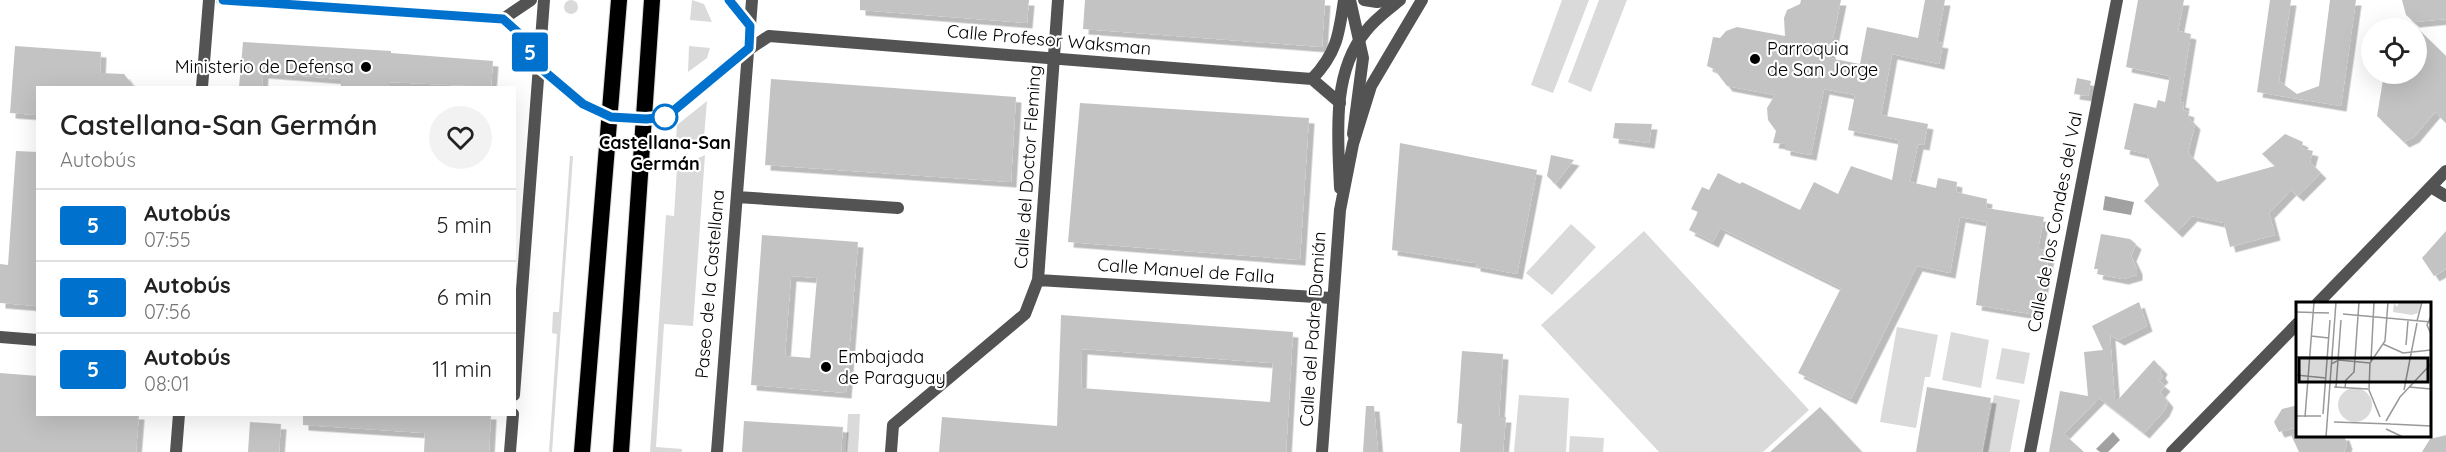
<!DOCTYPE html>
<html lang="es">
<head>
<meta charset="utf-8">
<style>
	:root { --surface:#fff; --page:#f2f2f2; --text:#222; --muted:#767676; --line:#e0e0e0 }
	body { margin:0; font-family:Quicksand,sans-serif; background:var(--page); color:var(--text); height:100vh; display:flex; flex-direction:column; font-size:22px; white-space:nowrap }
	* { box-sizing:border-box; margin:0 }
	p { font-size:20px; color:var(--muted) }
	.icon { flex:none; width:33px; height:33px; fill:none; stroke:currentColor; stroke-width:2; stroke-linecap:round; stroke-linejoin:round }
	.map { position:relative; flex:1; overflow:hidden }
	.sheet { position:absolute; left:36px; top:86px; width:480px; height:330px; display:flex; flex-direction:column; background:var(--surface); border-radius:0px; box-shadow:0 6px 24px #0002 }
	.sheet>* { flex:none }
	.badge { padding:0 12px; border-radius:4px; font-size:21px; line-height:39px }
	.buttons { position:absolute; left:2361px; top:18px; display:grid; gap:12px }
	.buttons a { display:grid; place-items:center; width:66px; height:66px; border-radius:50%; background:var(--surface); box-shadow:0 6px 24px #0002; font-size:30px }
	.map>.badge { position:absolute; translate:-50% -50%; box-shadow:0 0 0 3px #fff }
	.round { display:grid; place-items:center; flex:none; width:63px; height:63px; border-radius:32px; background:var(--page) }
	.headline { display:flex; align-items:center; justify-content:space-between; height:102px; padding:0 24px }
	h1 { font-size:28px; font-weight:600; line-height:45px }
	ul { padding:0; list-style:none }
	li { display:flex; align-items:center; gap:18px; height:72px; padding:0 24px; border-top:2px solid var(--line) }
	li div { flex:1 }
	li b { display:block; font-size:22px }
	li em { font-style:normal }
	li .badge { min-width:66px; font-weight:700; text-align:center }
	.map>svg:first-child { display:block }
	.green { fill:#dadada }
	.water { fill:#a1a1a1 }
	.building { fill:#c3c3c3; fill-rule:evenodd; filter:url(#shadow) }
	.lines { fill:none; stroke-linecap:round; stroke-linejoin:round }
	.trunk-casing { stroke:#dbdbdb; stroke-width:18 }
	.minor { stroke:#535353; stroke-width:12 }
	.tertiary { stroke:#535353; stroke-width:12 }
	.trunk { stroke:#000; stroke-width:16 }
	.line-casing { stroke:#fff; stroke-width:14 }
	.line { stroke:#0072ce; stroke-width:9 }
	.poi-dot { fill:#000; stroke:#fff; stroke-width:2 }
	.stop-dot { fill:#fff; stroke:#0072ce; stroke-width:3 }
	.labels { text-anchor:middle; stroke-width:4.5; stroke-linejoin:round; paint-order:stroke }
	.street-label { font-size:18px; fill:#000; stroke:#fff }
	.poi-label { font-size:18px; fill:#000; stroke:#fff; text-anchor:start }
	.stop-label { font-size:18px; font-weight:bold; fill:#000; stroke:#fff }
	.inset-road { fill:none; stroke:#999; stroke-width:1.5 }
	.view { fill:#000; fill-opacity:0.15; stroke:#000; stroke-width:3 }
	.inset-edge { fill:none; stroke:#000; stroke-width:3 }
</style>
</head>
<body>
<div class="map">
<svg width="2446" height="452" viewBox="0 0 2446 452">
	<defs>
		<filter id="shadow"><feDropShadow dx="5.5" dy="5.5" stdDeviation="0" flood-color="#0004"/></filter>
	</defs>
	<rect width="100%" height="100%" fill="#fff"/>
	<path class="green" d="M564 7a7 7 0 1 1 14 0a7 7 0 1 1-14 0Z
		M692 0 704 4 712 22 690 20Z
		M1562 0H1589L1553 93 1531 85Z
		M1599 0H1627L1591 92 1568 82Z
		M689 46 710 48 707 58 688 72Z
		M707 101 704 137 675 152 677 125Z
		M705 155 693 326 664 324 656 447 682 449V452H650L666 215 674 216 677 168Z
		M570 156H573L552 452H549L557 334 552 333 553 312H559Z
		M1571 224 1596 247 1552 295 1526 273Z
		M1644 231 1809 410 1763 452H1659L1541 325Z
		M1897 327 1938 335 1930 377H1925L1916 428 1880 422Z
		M1951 332 1989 340 1981 388 1942 380Z
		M2002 348 2030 353 2024 384 1996 379Z
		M1519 395 1569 398 1566 452H1514Z
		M1994 395 2020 400 2010 452H1983Z
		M848 414H860L858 452H846Z
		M1570 436 1604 438 1603 452H1569Z"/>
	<path class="water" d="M2105 196 2134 202 2131 215 2103 210Z
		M2113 432 2120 440 2108 452H2100L2096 449Z"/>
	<path class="building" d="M860 0H1029L1027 23 860 10Z
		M1085 0H1325L1322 47 1083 29Z
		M1801 0H1841L1829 58 1860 64 1867 27 1918 38 1925 0H1945L1937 42 1943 43 1939 64 1892 54 1881 115 1928 124 1924 145 1918 144 1910 182 1936 188 1938 178 1957 182 1956 192 1987 199 1986 208 2044 217 2038 249 2050 251 2037 315 1976 305 1987 222 1960 217 1950 273 1917 266 1851 399 1798 373 1841 288 1720 228 1713 242 1689 230 1698 212 1691 209 1702 187 1709 190 1718 173 1740 184 1742 182 1800 210 1814 182 1838 194 1851 166 1892 180 1899 140 1848 130 1855 95 1824 89 1811 155 1785 150V144L1773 143 1776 131 1768 120 1767 108 1775 95 1727 86 1714 69 1707 66 1713 37 1720 38 1726 31 1737 27 1785 36 1784 18 1787 10 1800 4Z
		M2138 0H2184L2178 31 2191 34 2180 102 2184 103 2183 110 2189 112 2188 117 2195 124 2188 153 2217 182 2275 166 2262 154 2285 134 2303 142 2301 148 2313 151 2310 162 2321 173 2298 196 2291 190 2269 213 2275 235 2230 247 2224 223 2192 216 2177 232 2144 201 2159 185 2147 154 2124 149 2134 103 2156 108 2158 100 2165 102 2170 76 2126 67Z
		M2270 0H2291L2279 81 2297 94 2319 86 2330 0H2356L2341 106 2257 92Z
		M2402 0H2446V19L2414 22 2406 15Z
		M2416 27 2446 56V123L2435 112 2414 137 2404 142 2377 116 2384 74H2416Z
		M243 42 391 51V53L493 61 491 87 389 82V87H341V79L263 73 262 87H239Z
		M15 46 101 52 100 73 124 74 134 87H38V115L10 113Z
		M2077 78 2091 81 2088 96 2074 94Z
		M771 79 1016 97 1011 182 765 165Z
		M1080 103 1309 118 1300 260 1068 242Z
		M1615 123 1652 124 1649 143 1613 138Z
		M1400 143 1537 170 1517 274 1475 266V263L1392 250Z
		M16 151 38 152V306L0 303V264L8 265Z
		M1551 155 1574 160 1555 184 1547 176Z
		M2446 231V269L2434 276 2422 258Z
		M2101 234 2130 239 2136 244 2131 256 2137 269V275L2123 279 2097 274 2098 269H2094Z
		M762 235 858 242 846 393 751 385ZM791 276 817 278 810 358 785 356Z
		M2139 302 2147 326 2119 340 2110 335 2115 403 2154 360 2162 369 2160 373 2163 377 2159 381 2165 386 2160 392 2168 402 2164 411 2144 433 2099 398 2064 434 2084 452H2049L2060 391 2088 396 2084 352 2103 350 2092 326Z
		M1061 315 1293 332 1286 452H939L942 417 1057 426ZM1082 349 1273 363 1270 402 1081 388Z
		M1462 351 1503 354 1499 417H1506L1503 452H1460L1462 424 1457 423Z
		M0 373 38 376V414H139L136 452H0Z
		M1927 387 1991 398 1982 452H1916Z
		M2298 405V427L2279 432 2274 422 2282 409Z
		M1366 406H1374L1378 452H1363Z
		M1820 407 1862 452H1770Z
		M303 414H491L489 452H424L425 433 303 425Z
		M744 421 843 427 841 452H742Z
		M250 422 281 424 279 452H248Z
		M2291 435H2344L2347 444 2344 452H2299Z
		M2446 435V452H2422L2430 439Z"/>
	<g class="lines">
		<g class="trunk-casing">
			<path id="trunk" d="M582 452 619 0
				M621 452 652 0"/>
		</g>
		<path class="minor" d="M531 0 503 19 522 36 538 66 583 104 611 117 646 119 666 117 739 56 769 36 1312 79 1340 103
			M729 0 750 26
			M1350 0 1363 58 1353 134
			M1364 0 1377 2 1392 0
			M1312 79C1337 53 1339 34 1344 0
			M2431 187 2446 196
			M737 197 898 208
			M1038 280 1332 298
			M0 337 38 340
			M514 395 544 0
			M510 452 513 414
			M717 452 752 0
			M891 452 893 425 1025 314 1038 280 1058 0
			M2030 452 2117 0"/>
		<path class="tertiary" d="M222 0 503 19
			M202 87 209 0
			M1340 188C1338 137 1331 73 1366 31 1375 19 1388 10 1400 0
			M2317 304 2446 171
			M176 452 179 414
			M1322 452 1340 210 1353 144 1371 86 1422 0
			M2172 452 2298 323"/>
		<use href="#trunk" class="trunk"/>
	</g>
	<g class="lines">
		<g class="line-casing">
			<path id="line" d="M223 0 503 19 522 36 538 66 583 104 611 117 646 119 666 117 749 48 750 26 729 0"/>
		</g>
		<use href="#line" class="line"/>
	</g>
	<g class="poi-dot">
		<circle cx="1755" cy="59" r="6"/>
		<circle cx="366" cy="67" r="6"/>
		<circle cx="826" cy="367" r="6"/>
	</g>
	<circle class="stop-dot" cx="665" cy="117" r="12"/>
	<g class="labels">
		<g class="street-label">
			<text transform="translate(1049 40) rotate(5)" y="6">Calle Profesor Waksman</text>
			<text transform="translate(1028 167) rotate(-86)" y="6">Calle del Doctor Fleming</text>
			<text transform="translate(2055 222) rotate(-79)" y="6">Calle de los Condes del Val</text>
			<text transform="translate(1186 271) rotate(4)" y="6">Calle Manuel de Falla</text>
			<text transform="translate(710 284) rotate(-85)" y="6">Paseo de la Castellana</text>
			<text transform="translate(1313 329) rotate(-86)" y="6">Calle del Padre Damián</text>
		</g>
		<g class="poi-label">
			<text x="1767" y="55">Parroquia<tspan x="1767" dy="21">de San Jorge</tspan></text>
			<text x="354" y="73" text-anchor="end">Ministerio de Defensa</text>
			<text x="838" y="363">Embajada<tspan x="838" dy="21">de Paraguay</tspan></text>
		</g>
		<g class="stop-label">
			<text x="665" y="149">Castellana-San<tspan x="665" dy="21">Germán</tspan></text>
		</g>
	</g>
	<g transform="translate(2296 302)">
		<rect width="135" height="135" fill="#fff"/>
		<path d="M125 0 122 11 116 13 97 10 98 1 101 5 103 1ZM42 103a17 17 0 1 1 34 0a17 17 0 1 1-34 0Z" fill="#dadada"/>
		<path class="inset-road" d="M0 10 33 11M47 12 135 20M135 14 131 23 135 32M121 19 126 0M15 34 33 36M87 42 107 51 135 48M110 43 112 19M0 55H32M75 59 78 0M35 62 43 58 74 61M0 73 30 76M38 85 72 87M40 85 45 18M113 85 135 87M49 86 50 78 58 70 63 0M108 88 121 21M27 112 34 18M0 114H25M9 115 18 0M84 115 73 88 74 61 89 39 92 0M90 119 104 95 135 62M38 120 95 122M94 122 135 124M90 127 107 135M30 135 40 0"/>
		<path class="view" d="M3 56H132V80H3Z"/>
		<rect width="135" height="135" class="inset-edge"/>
	</g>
</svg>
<div class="buttons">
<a><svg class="icon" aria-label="locate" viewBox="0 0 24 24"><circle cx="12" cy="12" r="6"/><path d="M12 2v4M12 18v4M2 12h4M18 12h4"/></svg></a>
</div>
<b class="badge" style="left:530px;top:52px;background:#0072ce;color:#fff">5</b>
<section class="sheet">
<div class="headline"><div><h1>Castellana-San Germán</h1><p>Autobús</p></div><a class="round"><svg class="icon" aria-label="heart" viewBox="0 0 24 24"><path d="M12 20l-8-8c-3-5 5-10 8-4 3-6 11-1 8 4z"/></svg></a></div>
<ul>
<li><span class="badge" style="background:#0072ce;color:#fff">5</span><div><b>Autobús</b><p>07:55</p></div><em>5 min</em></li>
<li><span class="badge" style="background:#0072ce;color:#fff">5</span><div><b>Autobús</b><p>07:56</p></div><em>6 min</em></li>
<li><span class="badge" style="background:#0072ce;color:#fff">5</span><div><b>Autobús</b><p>08:01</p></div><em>11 min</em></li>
</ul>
</section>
</div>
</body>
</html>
